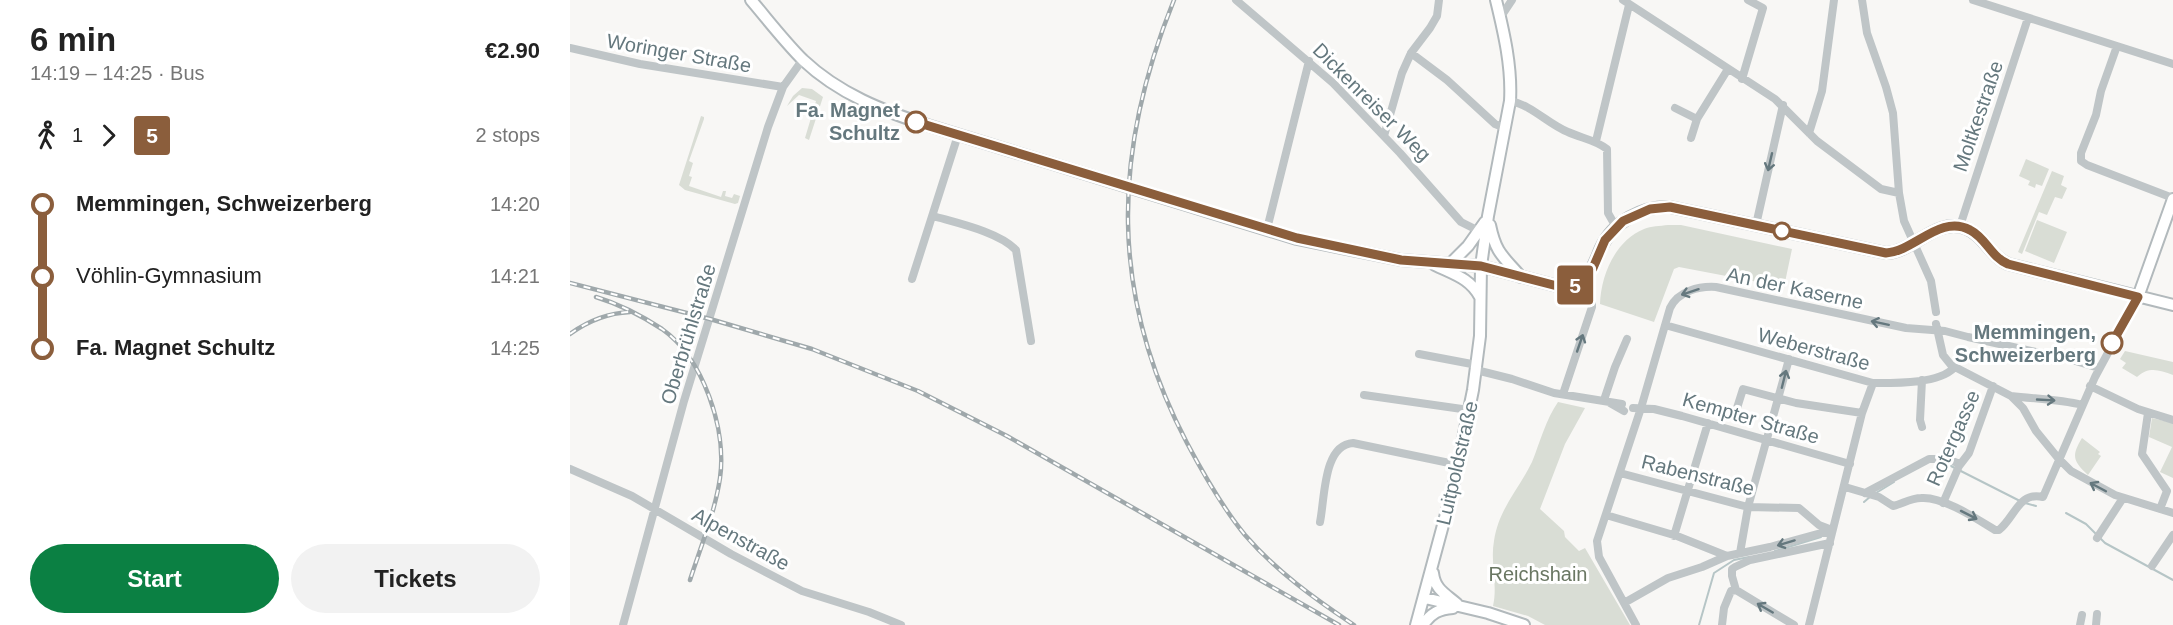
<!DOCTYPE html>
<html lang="en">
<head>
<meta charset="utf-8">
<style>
	:root { --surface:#fff; --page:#f2f2f2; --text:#222; --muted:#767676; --accent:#0b8043 }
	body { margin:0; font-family:Helvetica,sans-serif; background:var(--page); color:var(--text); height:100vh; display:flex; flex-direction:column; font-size:22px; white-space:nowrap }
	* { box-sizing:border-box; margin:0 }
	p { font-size:20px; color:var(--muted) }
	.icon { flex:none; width:33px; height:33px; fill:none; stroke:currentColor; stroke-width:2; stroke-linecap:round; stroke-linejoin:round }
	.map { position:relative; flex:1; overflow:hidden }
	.details { display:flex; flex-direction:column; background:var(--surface); width:570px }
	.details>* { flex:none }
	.badge { padding:0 12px; border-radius:4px; font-size:21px; line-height:39px }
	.map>.badge { position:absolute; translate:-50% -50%; box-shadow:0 0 0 3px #fff }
	.legs { display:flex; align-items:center; gap:9px; height:66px; padding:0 30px; font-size:20px }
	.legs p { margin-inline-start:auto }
	.summary { display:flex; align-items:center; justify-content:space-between; height:102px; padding:0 30px }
	h1 { font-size:33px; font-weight:700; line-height:45px }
	.action { display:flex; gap:12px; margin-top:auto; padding:12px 30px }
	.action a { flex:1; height:69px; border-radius:36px; background:var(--accent); color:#fff; font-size:24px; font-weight:700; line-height:69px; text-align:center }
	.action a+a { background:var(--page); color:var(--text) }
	ul { padding:0 30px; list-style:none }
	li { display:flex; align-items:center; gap:21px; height:72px; font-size:22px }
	li i { display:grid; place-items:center; width:9px; height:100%; margin:0 8px; background:currentColor }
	li i::after { content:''; width:15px; height:15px; margin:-8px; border:4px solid; border-radius:50%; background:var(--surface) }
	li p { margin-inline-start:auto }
	li:first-child i { background:linear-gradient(#0000 50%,currentColor 0) }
	li:last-child i { background:linear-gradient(currentColor 50%,#0000 0) }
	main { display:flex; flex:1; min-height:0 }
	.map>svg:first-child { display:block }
	.green { fill:#d9ddd5 }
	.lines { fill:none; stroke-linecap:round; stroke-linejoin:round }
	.stream { stroke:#b6c5c6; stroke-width:2 }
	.secondary-casing { stroke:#b2b9bc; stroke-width:14 }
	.street { stroke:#bfc5c7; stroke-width:8 }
	.secondary { stroke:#fff; stroke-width:10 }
	.rail-casing { stroke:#9fa8ab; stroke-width:4.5 }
	.rail { stroke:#fff; stroke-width:2; stroke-dasharray:7; stroke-linecap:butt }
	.oneway { stroke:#65787e }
	.line-1-casing { stroke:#fff; stroke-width:14 }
	.line-1 { stroke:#8b5e3c; stroke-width:9 }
	.stop-1-dot { fill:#fff; stroke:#8b5e3c; stroke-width:3 }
	.labels { text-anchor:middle; stroke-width:6; stroke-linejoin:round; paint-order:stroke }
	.street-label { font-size:20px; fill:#65787e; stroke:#fff }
	.stop-label { font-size:20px; font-weight:bold; fill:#65787e; stroke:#fff; text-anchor:end }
	.park-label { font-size:20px; fill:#6a7763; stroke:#fff }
</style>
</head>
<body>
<main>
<section class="details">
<div class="summary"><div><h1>6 min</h1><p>14:19 – 14:25 · Bus</p></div><b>€2.90</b></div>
<div class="legs"><svg class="icon" aria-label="walk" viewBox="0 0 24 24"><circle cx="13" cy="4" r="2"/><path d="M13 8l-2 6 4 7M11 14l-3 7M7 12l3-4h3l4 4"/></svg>1<svg class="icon" aria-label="forward" viewBox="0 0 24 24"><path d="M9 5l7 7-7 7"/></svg><b class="badge" style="background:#8b5e3c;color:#fff">5</b><p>2 stops</p></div>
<ul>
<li><i style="color:#8b5e3c"></i><b>Memmingen, Schweizerberg</b><p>14:20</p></li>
<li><i style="color:#8b5e3c"></i><span>Vöhlin-Gymnasium</span><p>14:21</p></li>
<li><i style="color:#8b5e3c"></i><b>Fa. Magnet Schultz</b><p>14:25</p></li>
</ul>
<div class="action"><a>Start</a><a>Tickets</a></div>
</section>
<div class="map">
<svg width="1603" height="625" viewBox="0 0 1603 625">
	<rect width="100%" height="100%" fill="#f8f7f5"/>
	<path class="green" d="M232 88 242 89 253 97 239 140 235 138 246 101 229 95 217 106 223 96Z
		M131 116 134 117V119L119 161 123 163 119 176 122 177 119 186 151 197 153 191H156L155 196 162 198 164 194 170 196 168 203 165 204 115 190 109 185Z
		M1456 159 1479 169 1472 186 1466 184 1465 188 1458 185 1460 181 1449 176Z
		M1482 171 1494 176 1491 185 1497 188 1492 199 1485 197 1477 215 1469 212 1452 254 1448 252Z
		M1467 220 1497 232 1484 263 1455 251Z
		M1098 225H1111L1222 249 1214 287 1109 267 1104 269 1084 322 1030 304C1031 275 1045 241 1074 229 1081 226 1090 226 1098 225Z
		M1555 351 1603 362V375C1589 370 1579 366 1567 377L1552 368 1556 363 1550 359Z
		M988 402 1015 408 995 444 970 509 994 531 995 537 1009 551 1015 548 1060 625H975L958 616 923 606C928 584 920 562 924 541 929 508 948 491 962 462 970 442 976 419 988 402Z
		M1582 418 1603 423V478L1590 472 1602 447 1579 437Z
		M1512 438 1530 452 1528 454 1531 456 1518 475C1503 461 1501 456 1512 438Z"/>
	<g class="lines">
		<path class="stream" d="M1375 463 1450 501
			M1306 493 1324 482
			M1294 502 1301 496
			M1455 503 1466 506
			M1496 513 1516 524 1535 543 1603 580
			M1205 551 1251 537
			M1129 625 1144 573 1164 560 1179 557"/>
		<g class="secondary-casing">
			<path id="secondary" d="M181 0C198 20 214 41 233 60 269 94 313 111 360 126L727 239 831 260 911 266 991 287C999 286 1006 285 1013 280 1023 271 1026 259 1031 248 1043 222 1072 206 1100 207L1316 253C1343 252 1367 217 1395 228 1414 235 1420 256 1438 264L1603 305
				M920 225C926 254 933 256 951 277
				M881 263 898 246 915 222
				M865 265C883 274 900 278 910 297
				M1568 297 1603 199
				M863 573C865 590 876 594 887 604
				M855 598 918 613 954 625
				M846 625 883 488 903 390 910 336 911 266 918 216 940 101C942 67 934 33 926 0
				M853 625C861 613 869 609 883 608"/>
		</g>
		<path class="street" d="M666 0 763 83 830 153 891 222 909 231
			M1053 0 1205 99 1247 141 1311 189 1329 193
			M1292 0 1297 33 1316 87 1323 113 1329 193 1334 221 1361 281 1366 312
			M1403 0 1603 64
			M929 14 934 12 942 0
			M1547 46 1531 91 1526 115 1511 153V161L1517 165 1603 198
			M0 48 70 64 213 87
			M841 53 877 80 925 124 935 128
			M1172 79 1193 8 1178 0
			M940 101C962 105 978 124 998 132 1011 138 1026 140 1037 149L1038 213 1046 227
			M1105 108 1127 119
			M1239 133 1252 91 1264 0
			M814 136 832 73 841 53 860 28 867 16 869 0
			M1121 138 1127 119 1158 69
			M1026 141 1059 5
			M363 216C387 223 429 232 446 250L461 341
			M1186 225 1213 105
			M1390 226 1458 18
			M697 229 739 61
			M342 279 388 135
			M1366 324 1373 355 1381 365 1441 396 1453 408 1466 431 1488 458 1501 471 1545 495 1603 513
			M1095 325 1303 383C1325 383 1368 384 1384 368
			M849 354 907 365
			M906 370 942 379 984 393 1052 404
			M1352 380 1350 420 1352 427
			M1520 386 1568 409 1603 420
			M993 394 1022 307V301L1012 281
			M794 395 899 410
			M1441 396C1465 399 1489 399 1512 405
			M1034 400 1045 367 1057 339
			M1040 403 1054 411
			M1063 408 1084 409 1112 416 1280 464
			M1167 408 1173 389 1226 403 1292 413
			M1578 413 1572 454 1597 491 1590 509
			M0 469 62 496 161 554 232 591 299 612 331 625
			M1050 473 1178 507 1229 508 1249 525 1262 530
			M1275 487 1309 497 1323 506C1332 504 1341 498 1351 498 1372 496 1407 519 1425 530H1429C1445 517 1449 491 1473 497L1525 377 1568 297
			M1295 493 1359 459H1377L1390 464
			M1373 503 1389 466 1399 453 1423 386
			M1036 515 1107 536 1157 556
			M750 522C755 498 753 445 783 443L889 465
			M1104 536 1138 423
			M1527 538 1553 498
			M1170 553 1178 507 1219 359
			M1582 566 1603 535
			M1165 567 1180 560 1260 543
			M1165 567 1162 569V576L1166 590 1224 625
			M1054 603 1098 578 1132 567 1157 556 1200 547 1251 533H1260
			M53 625 114 401 198 127 213 87 233 59
			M1066 625 1029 557 1027 541 1071 408 1100 308C1108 291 1129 286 1146 287L1336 328 1375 331 1398 337 1502 360 1529 368
			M1152 625 1154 608 1161 591 1166 590
			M1239 625 1292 413 1303 383
			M1510 625 1512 615
			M1526 625 1527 614"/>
		<use href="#secondary" class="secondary"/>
		<g class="rail-casing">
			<path id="rail" d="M604 0C542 153 539 294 617 443 634 475 652 507 675 535 706 571 745 599 784 625
				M0 283 140 319 242 349 348 391 437 436 769 625
				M26 297C49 304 72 316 92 329 133 358 157 429 150 478 145 512 131 546 120 580
				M0 334C18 321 38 313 60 312"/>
		</g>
		<use href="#rail" class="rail"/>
	</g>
	<defs><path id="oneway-shaft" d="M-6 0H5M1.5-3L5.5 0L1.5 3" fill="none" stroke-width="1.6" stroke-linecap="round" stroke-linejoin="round" transform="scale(1.5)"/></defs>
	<g class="oneway">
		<use href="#oneway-shaft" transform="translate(1200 162) rotate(103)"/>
		<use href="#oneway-shaft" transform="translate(1120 292) rotate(162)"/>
		<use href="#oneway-shaft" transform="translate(1310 323) rotate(-168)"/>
		<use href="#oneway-shaft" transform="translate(1010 343) rotate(-71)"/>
		<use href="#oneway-shaft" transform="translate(1214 379) rotate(-76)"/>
		<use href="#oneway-shaft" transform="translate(1476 400) rotate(3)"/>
		<use href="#oneway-shaft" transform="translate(1528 487) rotate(-152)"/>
		<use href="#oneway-shaft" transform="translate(1399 515) rotate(27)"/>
		<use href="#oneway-shaft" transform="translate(1216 543) rotate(163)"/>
		<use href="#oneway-shaft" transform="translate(1195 608) rotate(-150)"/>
	</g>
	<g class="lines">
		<g class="line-1-casing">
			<path id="line-1" d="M346 122 727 238 831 260 911 266 991 287 1006 284 1017 276 1023 268 1035 240 1053 221 1080 209 1100 207 1316 253C1345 251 1370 214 1400 230 1416 238 1421 257 1438 264L1568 297 1542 343"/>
		</g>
		<use href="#line-1" class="line-1"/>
	</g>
	<g class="stop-1-dot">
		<circle cx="346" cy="122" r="10"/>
		<circle cx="1212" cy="231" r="8"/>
		<circle cx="1542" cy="343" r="10"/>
	</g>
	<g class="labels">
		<g class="street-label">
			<text transform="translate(109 53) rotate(10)" y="7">Woringer Straße</text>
			<text transform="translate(802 102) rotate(45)" y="7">Dickenreiser Weg</text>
			<text transform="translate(1408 116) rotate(-71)" y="7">Moltkestraße</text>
			<text transform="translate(1225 288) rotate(12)" y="7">An der Kaserne</text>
			<text transform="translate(118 334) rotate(-73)" y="7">Oberbrühlstraße</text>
			<text transform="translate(1244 349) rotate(15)" y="7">Weberstraße</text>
			<text transform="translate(1181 418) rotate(16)" y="7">Kempter Straße</text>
			<text transform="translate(1383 438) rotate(-66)" y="7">Rotergasse</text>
			<text transform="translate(887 463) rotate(-77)" y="7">Luitpoldstraße</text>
			<text transform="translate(1128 475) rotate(14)" y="7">Rabenstraße</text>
			<text transform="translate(171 539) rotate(29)" y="7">Alpenstraße</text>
		</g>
		<g class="stop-label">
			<text x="330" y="117">Fa. Magnet<tspan x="330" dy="23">Schultz</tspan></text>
			<text x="1526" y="339">Memmingen,<tspan x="1526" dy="23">Schweizerberg</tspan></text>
		</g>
		<g class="park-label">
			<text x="968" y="581">Reichshain</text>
		</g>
	</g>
</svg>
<b class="badge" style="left:1005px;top:285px;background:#8b5e3c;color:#fff">5</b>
</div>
</main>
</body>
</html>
